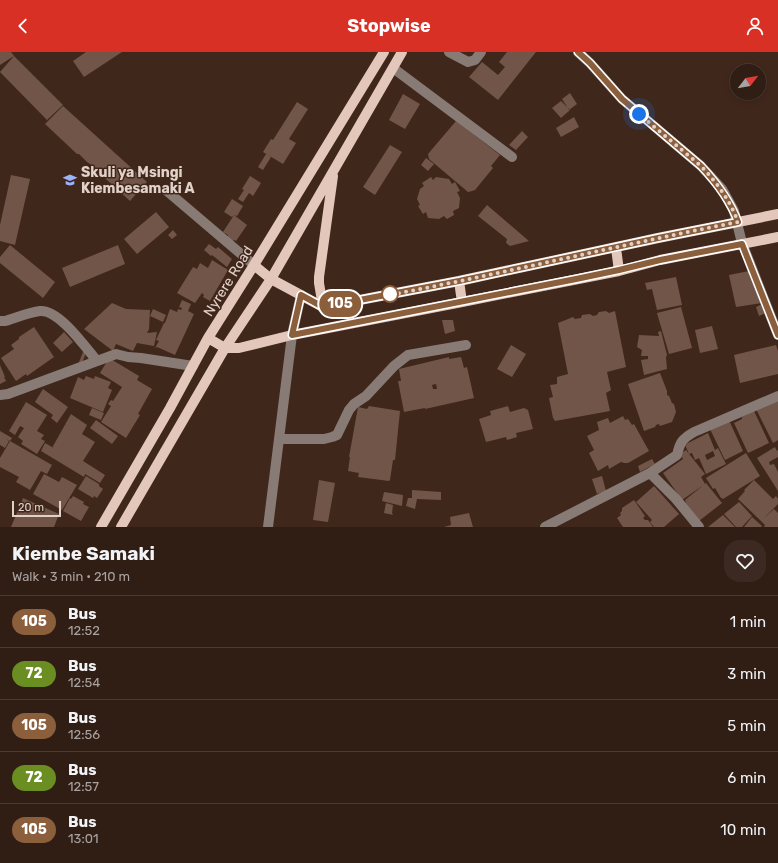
<!DOCTYPE html>
<html lang="en">
<head>
<meta charset="utf-8">
<style>
	:root { --surface:#301d14; --page:#3c2a22; --text:#f1f3f6; --muted:#a8a2a0; --line:#4b3b34; --accent:#d93025 }
	body { margin:0; font-family:Rubik,sans-serif; background:var(--page); color:var(--text); height:100vh; display:flex; flex-direction:column; font-size:15px; white-space:nowrap }
	* { box-sizing:border-box; margin:0 }
	p { font-size:13px; color:var(--muted) }
	.icon { flex:none; width:22px; height:22px; fill:none; stroke:currentColor; stroke-width:2; stroke-linecap:round; stroke-linejoin:round }
	.map { position:relative; height:475px; overflow:hidden }
	.side { display:flex; flex-direction:column; background:var(--surface); flex:1 }
	.side>* { flex:none }
	.badge { padding:0 8px; border-radius:13px; font-size:14px; line-height:26px }
	.needle { width:26px; rotate:59deg }
	.fabs { position:absolute; left:730px; top:12px; display:grid; gap:8px }
	.fabs a { display:grid; place-items:center; width:36px; height:36px; border-radius:50%; background:var(--surface); box-shadow:0 2px 6px #0003,0 0 0 1px var(--line); font-size:20px }
	.scale { position:absolute; left:12px; bottom:10px; width:49px; box-sizing:border-box; padding-left:4px; border:2px solid #e2d1c9; border-top:0; font-size:11px; line-height:14px; white-space:nowrap; color:#e2d1c9; -webkit-text-stroke:3px #40271b; paint-order:stroke }
	.you { position:absolute; width:20px; height:20px; margin:-10px; border:3px solid #fff; border-radius:50%; background:#1a73e8; box-shadow:0 0 0 6px #1a73e833 }
	.map>.badge { position:absolute; translate:-50% -50%; box-shadow:0 0 0 2px #fff }
	.round { display:grid; place-items:center; flex:none; width:42px; height:42px; border-radius:16px; background:var(--page) }
	.head { display:flex; align-items:center; justify-content:space-between; height:68px; padding:0 12px }
	h1 { font-size:19px; font-weight:700; line-height:30px }
	ul { padding:0; list-style:none }
	li { display:flex; align-items:center; gap:12px; height:52px; padding:0 12px; border-top:1px solid var(--line) }
	li div { flex:1 }
	li b { display:block; font-size:15px }
	li em { font-style:normal }
	li .badge { min-width:44px; font-weight:700; text-align:center }
	header { display:flex; justify-content:space-between; align-items:center; height:52px; padding:0 12px; background:var(--accent); color:#fff; font-size:18px; font-weight:700 }
	.map>svg:first-child { display:block }
	.building { fill:#715548; fill-rule:evenodd }
	.lines { fill:none; stroke-linecap:round; stroke-linejoin:round }
	.minor { stroke:#887a74; stroke-width:10 }
	.major { stroke:#e3c7ba; stroke-width:10 }
	.line-casing { stroke:#fff; stroke-width:9 }
	.line { stroke:#8b5e3c; stroke-width:6 }
	.walk { stroke:#e2d1c9; stroke-width:4; stroke-dasharray:0 7.2 }
	.stop-dot { fill:#fff; stroke:#8b5e3c; stroke-width:2 }
	.labels { text-anchor:middle; stroke-width:3; stroke-linejoin:round; paint-order:stroke }
	.poi-label { font-size:14px; font-weight:bold; fill:#e2d1c9; stroke:#40271b; text-anchor:start }
	.street-label { font-size:14px; fill:#e2d1c9; stroke:#40271b }
</style>
</head>
<body>
<header><svg class="icon" aria-label="back" viewBox="0 0 24 24"><path d="M15 5l-7 7 7 7"/></svg>Stopwise<svg class="icon" aria-label="person" viewBox="0 0 24 24"><circle cx="12" cy="8" r="4"/><path d="M4 21q1-7 8-7t8 7"/></svg></header>
<div class="map">
<svg width="778" height="475" viewBox="0 0 778 475">
	<rect width="100%" height="100%" fill="#40271b"/>
	<path class="building" d="M0 0H11L14 4 0 13Z
		M86 0H122L84 25 73 9Z
		M507 0H536L498 48 469 25 482 10 498 23 505 15 499 10Z
		M14 4 63 53 47 68 0 20Z
		M570 41 577 52 569 58 562 47Z
		M403 42 420 52 405 77 389 68Z
		M561 49 570 58 561 66 552 56Z
		M297 50 308 57 289 87 296 91 283 112 263 100 271 87 273 88Z
		M63 54 147 130 130 149 96 118V116L87 110 79 102H77L45 72Z
		M574 65 579 75 561 85 556 76Z
		M456 69 500 103 491 114 493 116 475 138 472 139 468 140 429 107 428 102Z
		M522 79 528 85 516 98 509 93Z
		M390 93 402 100 375 143 363 135Z
		M266 102 271 105 263 118 258 115Z
		M426 106 434 112 428 119 421 113Z
		M11 123 30 127 15 193 0 189V173Z
		M250 124 261 131 253 144 249 141 243 150 238 147 244 138 242 137Z
		M431 125 433 128 436 125 449 127 452 132 455 130 460 139 457 140 460 146 459 156 453 159 454 163 447 167 444 164 439 167 428 166 426 160 423 162 418 154 420 153 417 147 420 137 424 134 422 131Z
		M232 147 243 154 237 164 234 163 232 165 224 160Z
		M487 153 529 189 510 194 506 191 507 187 478 164Z
		M156 160 169 175 137 202 124 187Z
		M234 163 247 173 236 189 234 188 232 190 227 186 228 183 223 180Z
		M173 178 177 183 172 187 168 183Z
		M209 192 216 197 218 195 232 207 227 215 212 203 211 204 204 198Z
		M10 193 55 230 43 246 0 211V205Z
		M118 193 125 212 70 235 62 216Z
		M212 208 228 218 210 249 203 245 204 243 202 241 195 251 177 241 193 215 197 217 200 211 208 216Z
		M749 219 762 251 736 255 729 223Z
		M676 225 682 253 657 258 652 237 647 238 645 231Z
		M182 248 191 252 188 259 194 262 175 303 157 295 155 296 159 289 156 288 164 271H165L170 257 177 260 178 257 181 258 182 256 179 255Z
		M112 251 126 257 150 258 149 277 147 281 157 280 154 294 137 291 133 299 116 292 113 299 84 277Z
		M762 252 766 261 759 264 756 255Z
		M681 255 692 296 669 302 657 261Z
		M153 257 166 263 163 270 150 264Z
		M606 259 609 261 615 259 626 315 607 320 611 338 606 341 610 359 555 369 553 366 549 346 553 345 550 333 557 332V325L568 322 558 271 573 265 575 267 581 266 582 263 590 262 593 264 597 263 599 260Z
		M442 268H453L455 279 445 282Z
		M712 274 718 297 700 301 695 278Z
		M34 275 54 305 27 324 26 322 16 329 1 306 14 297 11 293 19 287V285Z
		M661 279 667 303 666 305 667 317 644 323 641 308 648 307V304H641L642 298 637 295 639 283 659 284 658 280Z
		M64 280 73 290 62 300 53 291Z
		M511 293 526 302 512 325 497 317Z
		M776 293 778 299V322L740 331 734 303Z
		M83 300 86 301 82 311 79 310Z
		M449 305V307L461 305 464 316 467 315 474 346 425 357V356L404 360 398 329H401L399 317ZM436 332 437 337H433L432 333Z
		M109 306 139 324 137 328 152 337 138 362 140 363 126 386 101 370 111 354 108 352 111 348 113 349 122 335 100 321Z
		M0 313 5 325H4L6 329 0 332Z
		M660 321 667 339V343L669 344 672 351 674 352 676 360 672 370 660 374 659 372 656 373 655 375 644 379 628 332Z
		M86 324 94 327 95 324 111 330 108 336 112 338 103 360 70 346 78 325 84 328Z
		M43 337 68 355 57 371 51 366 53 363 35 350Z
		M778 346V388L773 391 756 357Z
		M26 350 47 363 37 379 44 383 41 387 45 389 37 402 21 392 23 389 18 385 24 376 20 374 15 383 9 379Z
		M369 354 400 359 395 408H393L390 428 389 429 358 425 359 421 348 419 350 405H349L358 355 367 357Z
		M508 354 510 360 524 356 528 358 533 377 516 381 517 385 507 388 506 385 486 390 479 367 491 363 490 359Z
		M92 356 104 361 101 368 89 363Z
		M754 359 769 391 748 401 734 371 742 367V365Z
		M71 362 87 373 82 382 95 390 83 409 105 423 100 431 85 422 84 425 41 399 45 391 52 395V396Z
		M623 364 625 368 628 367 632 373 634 372 649 399 628 411H624L621 410 609 417 608 413 598 419 589 401 594 398 587 384 599 378 597 370 608 366 610 371Z
		M728 366 743 399 725 408 709 375Z
		M96 368 118 384 112 392 90 376Z
		M0 379 12 386 10 389 6 387 9 389 5 396 0 393Z
		M708 381 715 398 718 396 726 412 706 422 699 406 695 408 692 401 689 402 685 393H687L686 392ZM713 399 715 404 707 408 705 403Z
		M10 389 52 413 47 422 41 419 30 438 16 430 19 425 0 415V406Z
		M775 395 777 399 778 398V405L769 410 770 413 774 412 778 420V439L757 406Z
		M686 398 705 422 701 425 705 432 682 448 663 421 683 407 680 402Z
		M746 401 760 424 723 447 722 446H721L715 436 713 437 706 426Z
		M652 407 655 412 640 420 638 414Z
		M44 422 59 430 62 425 77 433 62 458 33 442Z
		M86 424 99 432V434L103 437 97 446 94 444 93 446 78 437Z
		M602 424 606 439 597 442 592 427Z
		M319 428 335 431 328 470 313 468Z
		M754 428 773 447 776 444 778 447V452L762 468 774 457 778 461V475H764L765 473 761 469 738 447 745 439 744 438Z
		M706 431 722 451 699 469 685 452 686 451 685 448Z
		M654 434 679 462 664 475H654L650 470 652 468 636 450Z
		M412 438 441 440V448L417 447 415 457 406 454 408 446H412Z
		M384 440 403 443 402 454 382 449Z
		M73 444 84 450 83 452 89 455 81 469 63 459 70 446 71 447Z
		M23 446 59 462 54 475H11Z
		M634 448 645 464 643 466 645 468H648L653 475H623L617 466 621 463 620 461 622 459V456Z
		M739 450 752 464 742 475H736L724 462Z
		M386 451 393 453 392 461 393 463 384 461Z
		M469 461 473 475H444L451 473 450 465Z
		M723 463 735 475H708Z
		M752 465 762 474 761 475H744Z"/>
	<g class="lines">
		<path class="minor" d="M449 0 468 10 475 8 481 0
			M578 0 590 11 622 47 701 114 722 137 734 159 742 191 778 283
			M393 16 512 105
			M167 139 254 213
			M0 269H5C15 266 30 260 40 259 59 257 86 296 97 309
			M0 343 8 342 116 302 128 305 141 306 193 314
			M279 387H324L332 385 337 383 349 358 354 352 366 344 394 314 408 303 466 293
			M650 421 677 403C680 390 682 387 694 380L778 344
			M268 475 292 283 301 243
			M545 475 650 421 676 447 699 475"/>
		<path class="major" d="M616 196 619 219
			M254 213 271 227 323 255 459 229 658 186 778 162
			M459 229 462 250
			M323 255 319 231V225L333 124
			M208 286 225 296H239L292 283 462 250 619 219 660 208 778 185
			M101 475 170 356 208 286 254 213 384 0
			M121 475 225 296 271 227 402 0"/>
	</g>
	<g class="lines">
		<g class="line-casing">
			<path id="line" d="M578 0 590 11 622 47 701 114C717 131 730 148 738 170L658 186 459 229 323 255 301 243 292 283 576 227 619 218 660 208 742 192 778 283"/>
		</g>
		<use href="#line" class="line"/>
		<path class="walk" d="M390 242 384 244C502 222 619 193 738 170 730 148 717 131 701 114L639 62"/>
	</g>
	<defs>
		<g id="school-bare" transform="scale(1.08)"><path d="M0-5L7-2L0 1L-7-2ZM-4 1L0 2.5L4 1V4Q0 6-4 4Z" fill="#9ab5fd" stroke="#40271b" stroke-width="2.5" paint-order="stroke"/></g>
	</defs>
	<g fill-rule="evenodd">
		<use href="#school-bare" x="70" y="128"/>
	</g>
	<circle class="stop-dot" cx="390" cy="242" r="8"/>
	<g class="labels">
		<g class="poi-label">
			<text x="81" y="125">Skuli ya Msingi<tspan x="81" dy="16">Kiembesamaki A</tspan></text>
		</g>
		<g class="street-label">
			<text transform="translate(228 229) rotate(-58)" y="5">Nyrere Road</text>
		</g>
	</g>
</svg>
<div class="fabs">
<a><svg class="needle" viewBox="-14 -14 28 28"><path d="M0-13l5 13h-10z" fill="#e53935"/><path d="M0 13l5-13h-10z" fill="#a8a2a0"/></svg></a>
</div>
<div class="scale">20 m</div>
<div class="you" style="left:639px;top:62px"></div>
<b class="badge" style="left:340px;top:252px;background:#8b5e3c;color:#fff">105</b>
</div>
<section class="side">
<div class="head"><div><h1>Kiembe Samaki</h1><p>Walk · 3 min · 210 m</p></div><a class="round"><svg class="icon" aria-label="heart" viewBox="0 0 24 24"><path d="M12 20l-8-8c-3-5 5-10 8-4 3-6 11-1 8 4z"/></svg></a></div>
<ul>
<li><span class="badge" style="background:#8b5e3c;color:#fff">105</span><div><b>Bus</b><p>12:52</p></div><em>1 min</em></li>
<li><span class="badge" style="background:#6b8e23;color:#fff">72</span><div><b>Bus</b><p>12:54</p></div><em>3 min</em></li>
<li><span class="badge" style="background:#8b5e3c;color:#fff">105</span><div><b>Bus</b><p>12:56</p></div><em>5 min</em></li>
<li><span class="badge" style="background:#6b8e23;color:#fff">72</span><div><b>Bus</b><p>12:57</p></div><em>6 min</em></li>
<li><span class="badge" style="background:#8b5e3c;color:#fff">105</span><div><b>Bus</b><p>13:01</p></div><em>10 min</em></li>
</ul>
</section>
</body>
</html>
